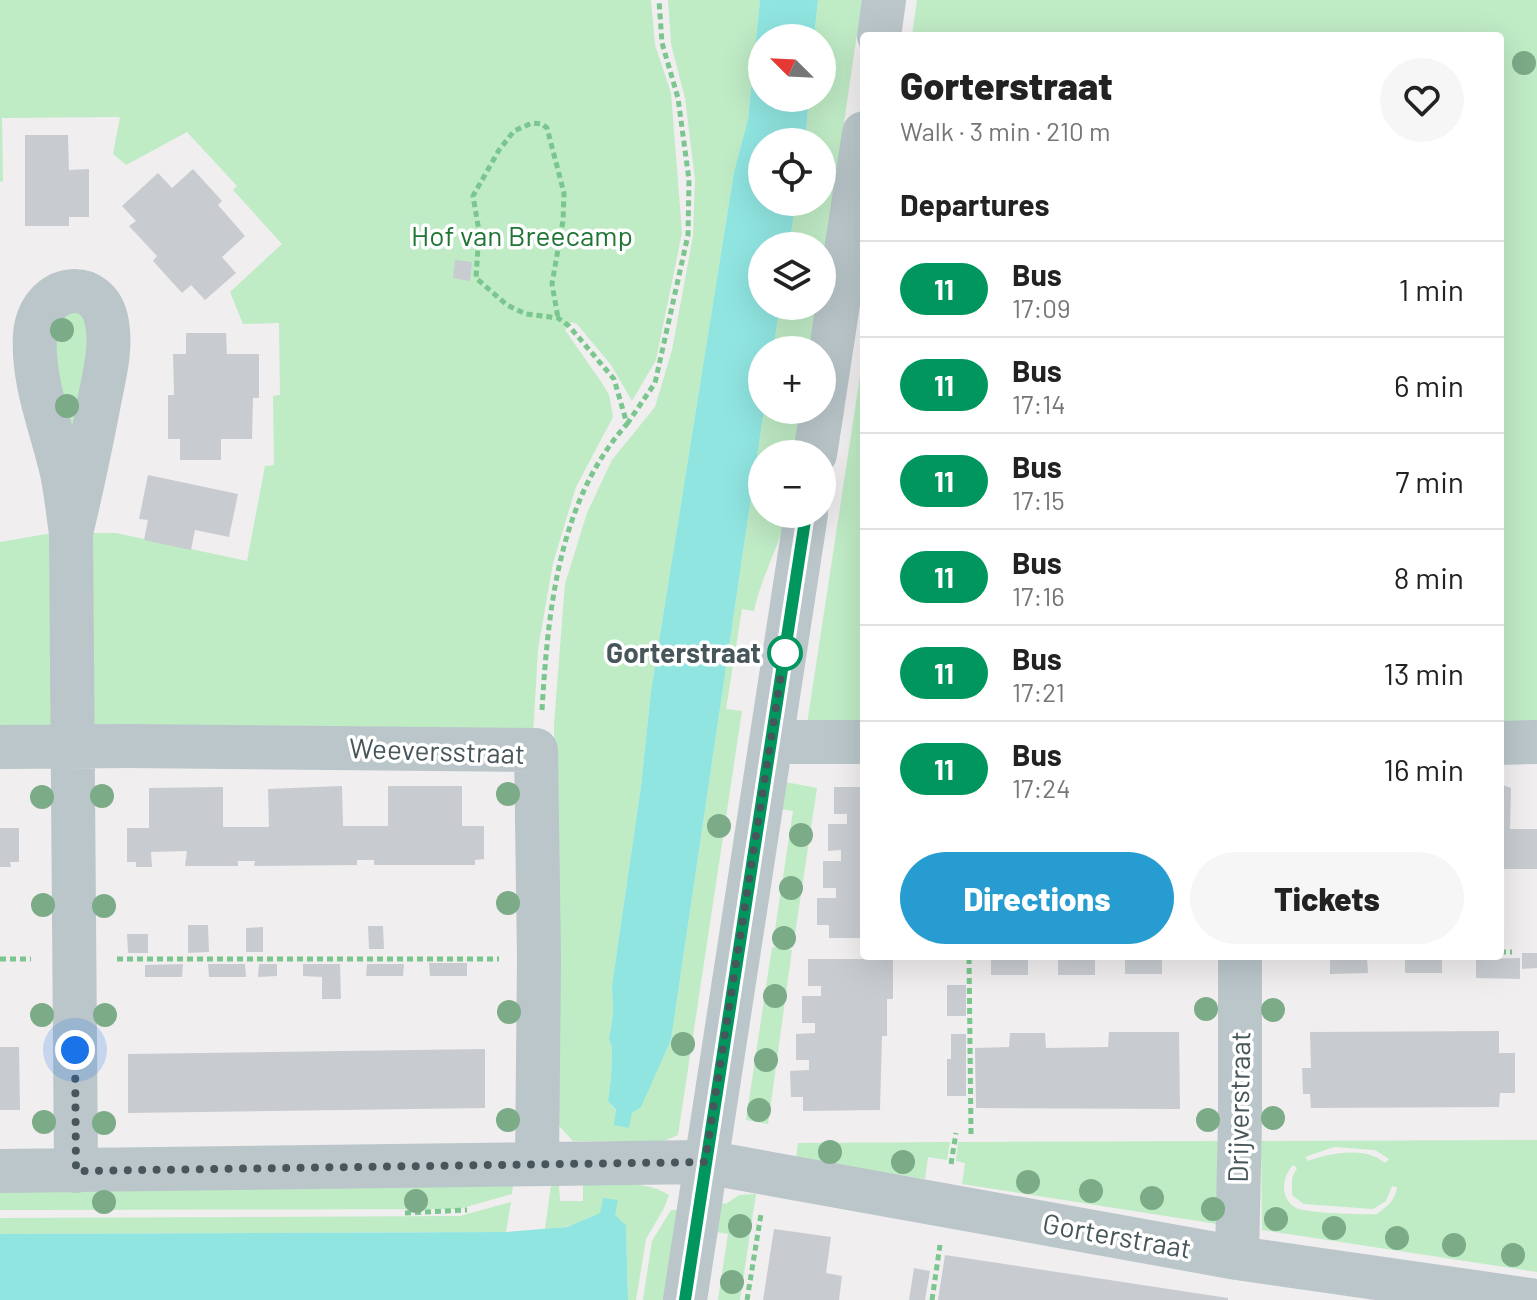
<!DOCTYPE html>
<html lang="en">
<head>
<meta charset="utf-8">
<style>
	:root { --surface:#fff; --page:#f6f6f6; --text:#222; --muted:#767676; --line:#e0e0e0; --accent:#279cd1 }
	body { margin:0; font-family:Barlow,sans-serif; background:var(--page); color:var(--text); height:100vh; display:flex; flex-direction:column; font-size:30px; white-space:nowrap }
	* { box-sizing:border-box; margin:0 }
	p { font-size:26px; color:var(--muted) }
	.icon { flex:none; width:44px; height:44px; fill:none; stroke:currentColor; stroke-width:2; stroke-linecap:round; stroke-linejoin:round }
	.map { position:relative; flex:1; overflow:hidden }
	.panel { position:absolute; left:860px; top:32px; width:644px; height:928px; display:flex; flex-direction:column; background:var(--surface); border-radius:8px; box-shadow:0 8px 32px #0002 }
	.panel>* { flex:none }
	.badge { padding:0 16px; border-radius:26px; font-size:28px; line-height:52px }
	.needle { width:52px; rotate:294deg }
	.buttons { position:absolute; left:748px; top:24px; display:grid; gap:16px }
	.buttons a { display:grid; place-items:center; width:88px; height:88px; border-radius:50%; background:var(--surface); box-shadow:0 8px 32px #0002; font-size:40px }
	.you { position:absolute; width:40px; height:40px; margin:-20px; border:6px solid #fff; border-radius:50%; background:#1a73e8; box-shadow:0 0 0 12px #1a73e833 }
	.map>.badge { position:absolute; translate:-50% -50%; box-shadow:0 0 0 4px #fff }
	h2 { padding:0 40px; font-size:30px; line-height:72px }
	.round { display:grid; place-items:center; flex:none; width:84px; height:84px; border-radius:42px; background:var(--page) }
	.head { display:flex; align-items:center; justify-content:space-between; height:136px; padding:0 40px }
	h1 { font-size:38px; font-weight:800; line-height:60px }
	.action { display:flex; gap:16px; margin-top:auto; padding:16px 40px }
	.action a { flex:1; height:92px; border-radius:48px; background:var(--accent); color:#fff; font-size:32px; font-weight:800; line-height:92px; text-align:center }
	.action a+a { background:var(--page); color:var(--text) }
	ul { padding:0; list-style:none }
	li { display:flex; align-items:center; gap:24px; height:96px; padding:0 40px; border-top:2px solid var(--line) }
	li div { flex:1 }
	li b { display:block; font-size:30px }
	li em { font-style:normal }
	li .badge { min-width:88px; font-weight:700; text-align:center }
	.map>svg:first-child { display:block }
	.green { fill:#bfebc5; fill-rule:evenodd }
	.water { fill:#90e5e1 }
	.building { fill:#c8ccd0 }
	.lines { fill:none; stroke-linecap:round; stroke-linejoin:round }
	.path { stroke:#7ac68e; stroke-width:5; stroke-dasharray:6 4; stroke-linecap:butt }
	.minor { stroke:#bac6ca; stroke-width:44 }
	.tree { fill:#7cab88 }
	.line-casing { stroke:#fff; stroke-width:18 }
	.line { stroke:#00965e; stroke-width:12 }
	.walk { stroke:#47565a; stroke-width:8; stroke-dasharray:0 14.4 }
	.stop-dot { fill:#fff; stroke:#00965e; stroke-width:4 }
	.labels { text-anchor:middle; stroke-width:7; stroke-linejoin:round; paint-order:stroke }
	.park-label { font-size:28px; fill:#1e7534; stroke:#fff }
	.stop-label { font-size:28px; font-weight:bold; fill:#47565a; stroke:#fff; text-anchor:end }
	.street-label { font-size:28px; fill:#47565a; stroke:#fff }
</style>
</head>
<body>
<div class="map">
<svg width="1537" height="1300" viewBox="0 0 1537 1300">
	<rect width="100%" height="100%" fill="#f0eeef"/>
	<path class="green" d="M0 0H651L655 45 671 93 682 233 656 360 632 401 611 365 577 324 571 322 565 330 602 383 609 395 613 417 576 487 553 563 538 649 533 735H90L88 533H116L247 561 265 466 274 465 273 396 280 395 279 323 243 324 230 292 282 244 233 190 237 186 187 132 126 165 113 154 120 117 2 118 3 181 0 182Z
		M668 0H760L748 119 734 172 651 691 641 786 612 985 613 1015 609 1039 612 1048 611 1078 608 1101 629 1127 632 1112 642 1103 671 1040 764 410H801L795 454H762V514H786C779 548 761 577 754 611L742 609 726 709 742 711 678 1135 664 1141H573L559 1126 554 724 565 584 587 513 612 460 655 407 672 350 693 236 695 180 685 98 671 44Z
		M818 0H862L822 272V246H789L796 202H822V142H805L809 98H822V38H814Z
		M917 0H1537V731H1500V36H912Z
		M780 306H817L810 350H773Z
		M68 308 87 314 89 382 75 447 49 346Z
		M864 350V734L807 724Z
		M52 533 54 736H0V542Z
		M785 782 817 788 793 947 773 943 793 811 781 809Z
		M772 947 792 950 768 1124 746 1120Z
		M1537 1140V1272L1262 1230 1261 1141ZM1334 1147 1375 1150 1389 1159 1385 1163C1365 1146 1331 1153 1308 1161L1305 1157ZM1293 1165 1297 1168 1292 1178V1195L1304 1204 1373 1209 1386 1201 1392 1186 1397 1187C1396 1199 1387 1207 1377 1214 1365 1215 1305 1213 1296 1208 1279 1198 1282 1177 1293 1165Z
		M1221 1141 1217 1224 962 1184 965 1163 956 1161 958 1142Z
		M950 1142 947 1160 928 1157 925 1179 796 1159 798 1143Z
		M551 1185H559L560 1201H583V1185C612 1185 644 1179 669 1195L664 1208 646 1239 636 1300H628L626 1225C605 1204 594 1217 572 1225 563 1228 554 1228 545 1229Z
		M513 1186 512 1194 459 1209 0 1210V1188Z
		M756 1194 740 1300H718L728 1234 717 1232 721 1203 726 1204 739 1195Z
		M511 1202 506 1232 0 1234V1218L460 1216Z
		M671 1210H679L666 1300H643L652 1241Z"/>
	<path class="water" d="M760 0H818L814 38H762V98H809L805 142H762V202H796L789 246H762V306H780L773 350H762V410H764L671 1040 641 1107 632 1113 629 1128 614 1125 616 1110 608 1101 611 1078 612 1048 609 1039 613 1015 612 985 641 786 651 691 734 172 748 119Z
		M603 1198 618 1200 615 1215 626 1225 628 1300H0V1234L506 1232 567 1227 600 1213Z"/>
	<path class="building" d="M25 135H68L69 170 89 169V217H69V226H25Z
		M193 169 222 201 218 205 245 236 222 257 236 273 205 300 191 285 182 293 153 261 157 256 129 226 136 221 122 206 158 173 172 188Z
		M455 260 472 262 470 281 453 278Z
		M186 333H226L227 354H259V398H253L252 439H221V460H180V439H168V395H174L173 354H186Z
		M148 475 238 494 229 537 195 530 191 550 144 540 148 520 139 519Z
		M1500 784 1511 788 1510 829H1537V869H1500Z
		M342 786 343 826H388V786H462V826H484V859L475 860V865H374V860H357V865L254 866 255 861H238V866H185L187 851 151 852 152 867H136V862H127V828H149V788L223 787V827H269L268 789Z
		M834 787H864V938H829V925H817V898H836V888H823V861H841V850L828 851V824H847V814H834Z
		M0 828H19V862H10L11 867H0Z
		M188 925H208L209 952 188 953Z
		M368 926H383L384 949H369Z
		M263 927V952H246V928Z
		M127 934H148V953H128Z
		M1522 953H1537V968L1522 969Z
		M1442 957V973H1405V958Z
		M1330 958H1367L1368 973 1330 974Z
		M1520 958V979L1476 978V959Z
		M808 959H893V999H887V1036H882L880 1110 803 1111V1097H791L790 1071 809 1070V1060H796V1034L815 1033V1023H802V996H821V986H808Z
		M1028 959V975H991V960Z
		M1095 959V975H1058V960Z
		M1125 959H1162V974H1125Z
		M429 963H467V976H430Z
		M183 964 182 977H145V965Z
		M208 964H245L246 977H209Z
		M259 964H277V976L258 977Z
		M303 964H340L341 999H322V977L303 976Z
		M367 964H404L403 976H366Z
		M947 985H966V1016H947Z
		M1499 1031V1053H1515V1093H1500L1499 1107 1311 1108 1310 1094H1303L1302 1068H1311L1310 1032Z
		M1109 1032H1179L1180 1109 976 1108 975 1048 1009 1047 1010 1033H1045L1046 1048 1108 1047Z
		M951 1034H966V1096H947V1059H951Z
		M0 1047H19L20 1110H0Z
		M485 1049V1108L128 1113V1054Z
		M774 1229 831 1237 826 1273 842 1276 839 1300H763Z
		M945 1255 1228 1298V1300H938Z
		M914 1268 930 1271 925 1300H909Z"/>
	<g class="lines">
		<path class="path" d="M627 424 655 383 688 235 689 180 678 98 662 43 659 0
			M542 710C548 611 558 501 627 424L614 379 569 326 558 318 526 314 507 305 476 278 479 231 473 196 499 150 514 131 532 123 542 124 547 128 564 193 563 221 552 284 558 318
			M1500 952H1512
			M0 959H31
			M117 959H499
			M971 1134 969 956H1100
			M951 1164 956 1133
			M405 1213 467 1210
			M747 1300 761 1214
			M932 1300 940 1245"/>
		<path class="minor" d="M879 36 884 0
			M822 409 864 133
			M815 454 822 410
			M71 533C81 491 90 450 98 408 103 380 112 351 107 323 99 275 39 283 35 335 32 382 52 428 62 473 66 492 68 513 71 533L76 1171
			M771 742H864
			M1500 743 1537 742
			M0 747 129 746 536 750 539 959 537 1163
			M0 1171 705 1162 1237 1258 1530 1300
			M1237 1258 1240 1119V956
			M685 1300 806 514"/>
	</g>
	<g class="tree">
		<circle cx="1524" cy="63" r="12"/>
		<circle cx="62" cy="330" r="12"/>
		<circle cx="67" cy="406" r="12"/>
		<circle cx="508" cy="794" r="12"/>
		<circle cx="102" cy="796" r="12"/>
		<circle cx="42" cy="797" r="12"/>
		<circle cx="719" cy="826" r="12"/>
		<circle cx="801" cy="835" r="12"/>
		<circle cx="791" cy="888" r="12"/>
		<circle cx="508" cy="903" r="12"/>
		<circle cx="43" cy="905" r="12"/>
		<circle cx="104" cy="906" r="12"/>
		<circle cx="784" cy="938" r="12"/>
		<circle cx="775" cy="996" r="12"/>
		<circle cx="1206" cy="1009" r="12"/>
		<circle cx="1273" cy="1010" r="12"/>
		<circle cx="509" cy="1012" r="12"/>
		<circle cx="42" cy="1015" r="12"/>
		<circle cx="105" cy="1015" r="12"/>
		<circle cx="683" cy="1044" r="12"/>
		<circle cx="766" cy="1060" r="12"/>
		<circle cx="759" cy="1110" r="12"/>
		<circle cx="1273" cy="1118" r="12"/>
		<circle cx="508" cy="1120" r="12"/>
		<circle cx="1208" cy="1120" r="12"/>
		<circle cx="44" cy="1122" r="12"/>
		<circle cx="104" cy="1123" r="12"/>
		<circle cx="830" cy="1152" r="12"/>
		<circle cx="903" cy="1162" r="12"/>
		<circle cx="1028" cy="1182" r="12"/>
		<circle cx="1091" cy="1191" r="12"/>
		<circle cx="1152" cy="1198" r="12"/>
		<circle cx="416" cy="1201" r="12"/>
		<circle cx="104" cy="1202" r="12"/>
		<circle cx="1213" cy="1209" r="12"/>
		<circle cx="1276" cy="1219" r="12"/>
		<circle cx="740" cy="1226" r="12"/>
		<circle cx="1334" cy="1228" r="12"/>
		<circle cx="1397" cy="1238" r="12"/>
		<circle cx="1454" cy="1245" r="12"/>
		<circle cx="1513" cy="1255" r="12"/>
		<circle cx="732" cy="1282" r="12"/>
	</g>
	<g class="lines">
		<g class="line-casing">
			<path id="line" d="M685 1300 806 514"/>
		</g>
		<use href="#line" class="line"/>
		<path class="walk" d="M75 1050 76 1171 705 1162 785 649V653"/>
	</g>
	<circle class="stop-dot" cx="785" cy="653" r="16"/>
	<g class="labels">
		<g class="park-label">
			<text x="522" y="246">Hof van Breecamp</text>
		</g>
		<g class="stop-label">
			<text x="761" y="663">Gorterstraat</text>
		</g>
		<g class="street-label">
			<text transform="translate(437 751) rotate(2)" y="10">Weeversstraat</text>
			<text transform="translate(1239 1107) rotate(-89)" y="10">Drijverstraat</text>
			<text transform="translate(1117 1236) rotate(10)" y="10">Gorterstraat</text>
		</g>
	</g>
</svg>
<div class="buttons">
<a><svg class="needle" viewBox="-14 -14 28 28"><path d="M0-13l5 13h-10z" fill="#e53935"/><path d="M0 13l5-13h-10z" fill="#767676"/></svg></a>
<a><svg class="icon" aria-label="locate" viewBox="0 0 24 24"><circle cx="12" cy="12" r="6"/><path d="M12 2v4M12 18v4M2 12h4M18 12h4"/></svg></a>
<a><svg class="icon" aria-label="layers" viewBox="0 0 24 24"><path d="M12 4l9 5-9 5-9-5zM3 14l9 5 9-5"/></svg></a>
<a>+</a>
<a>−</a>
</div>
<div class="you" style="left:75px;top:1050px"></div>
<section class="panel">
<div class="head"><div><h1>Gorterstraat</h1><p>Walk · 3 min · 210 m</p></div><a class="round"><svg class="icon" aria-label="heart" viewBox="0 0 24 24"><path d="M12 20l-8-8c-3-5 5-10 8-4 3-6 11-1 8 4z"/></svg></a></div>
<h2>Departures</h2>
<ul>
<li><span class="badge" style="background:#00965e;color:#fff">11</span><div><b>Bus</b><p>17:09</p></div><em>1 min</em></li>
<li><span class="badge" style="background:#00965e;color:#fff">11</span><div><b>Bus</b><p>17:14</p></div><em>6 min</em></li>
<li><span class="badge" style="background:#00965e;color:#fff">11</span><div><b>Bus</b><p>17:15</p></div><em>7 min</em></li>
<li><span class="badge" style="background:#00965e;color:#fff">11</span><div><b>Bus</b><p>17:16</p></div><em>8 min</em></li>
<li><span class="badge" style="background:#00965e;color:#fff">11</span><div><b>Bus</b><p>17:21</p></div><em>13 min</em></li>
<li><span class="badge" style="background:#00965e;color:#fff">11</span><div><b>Bus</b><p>17:24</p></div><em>16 min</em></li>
</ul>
<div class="action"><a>Directions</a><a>Tickets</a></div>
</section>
</div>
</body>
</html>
